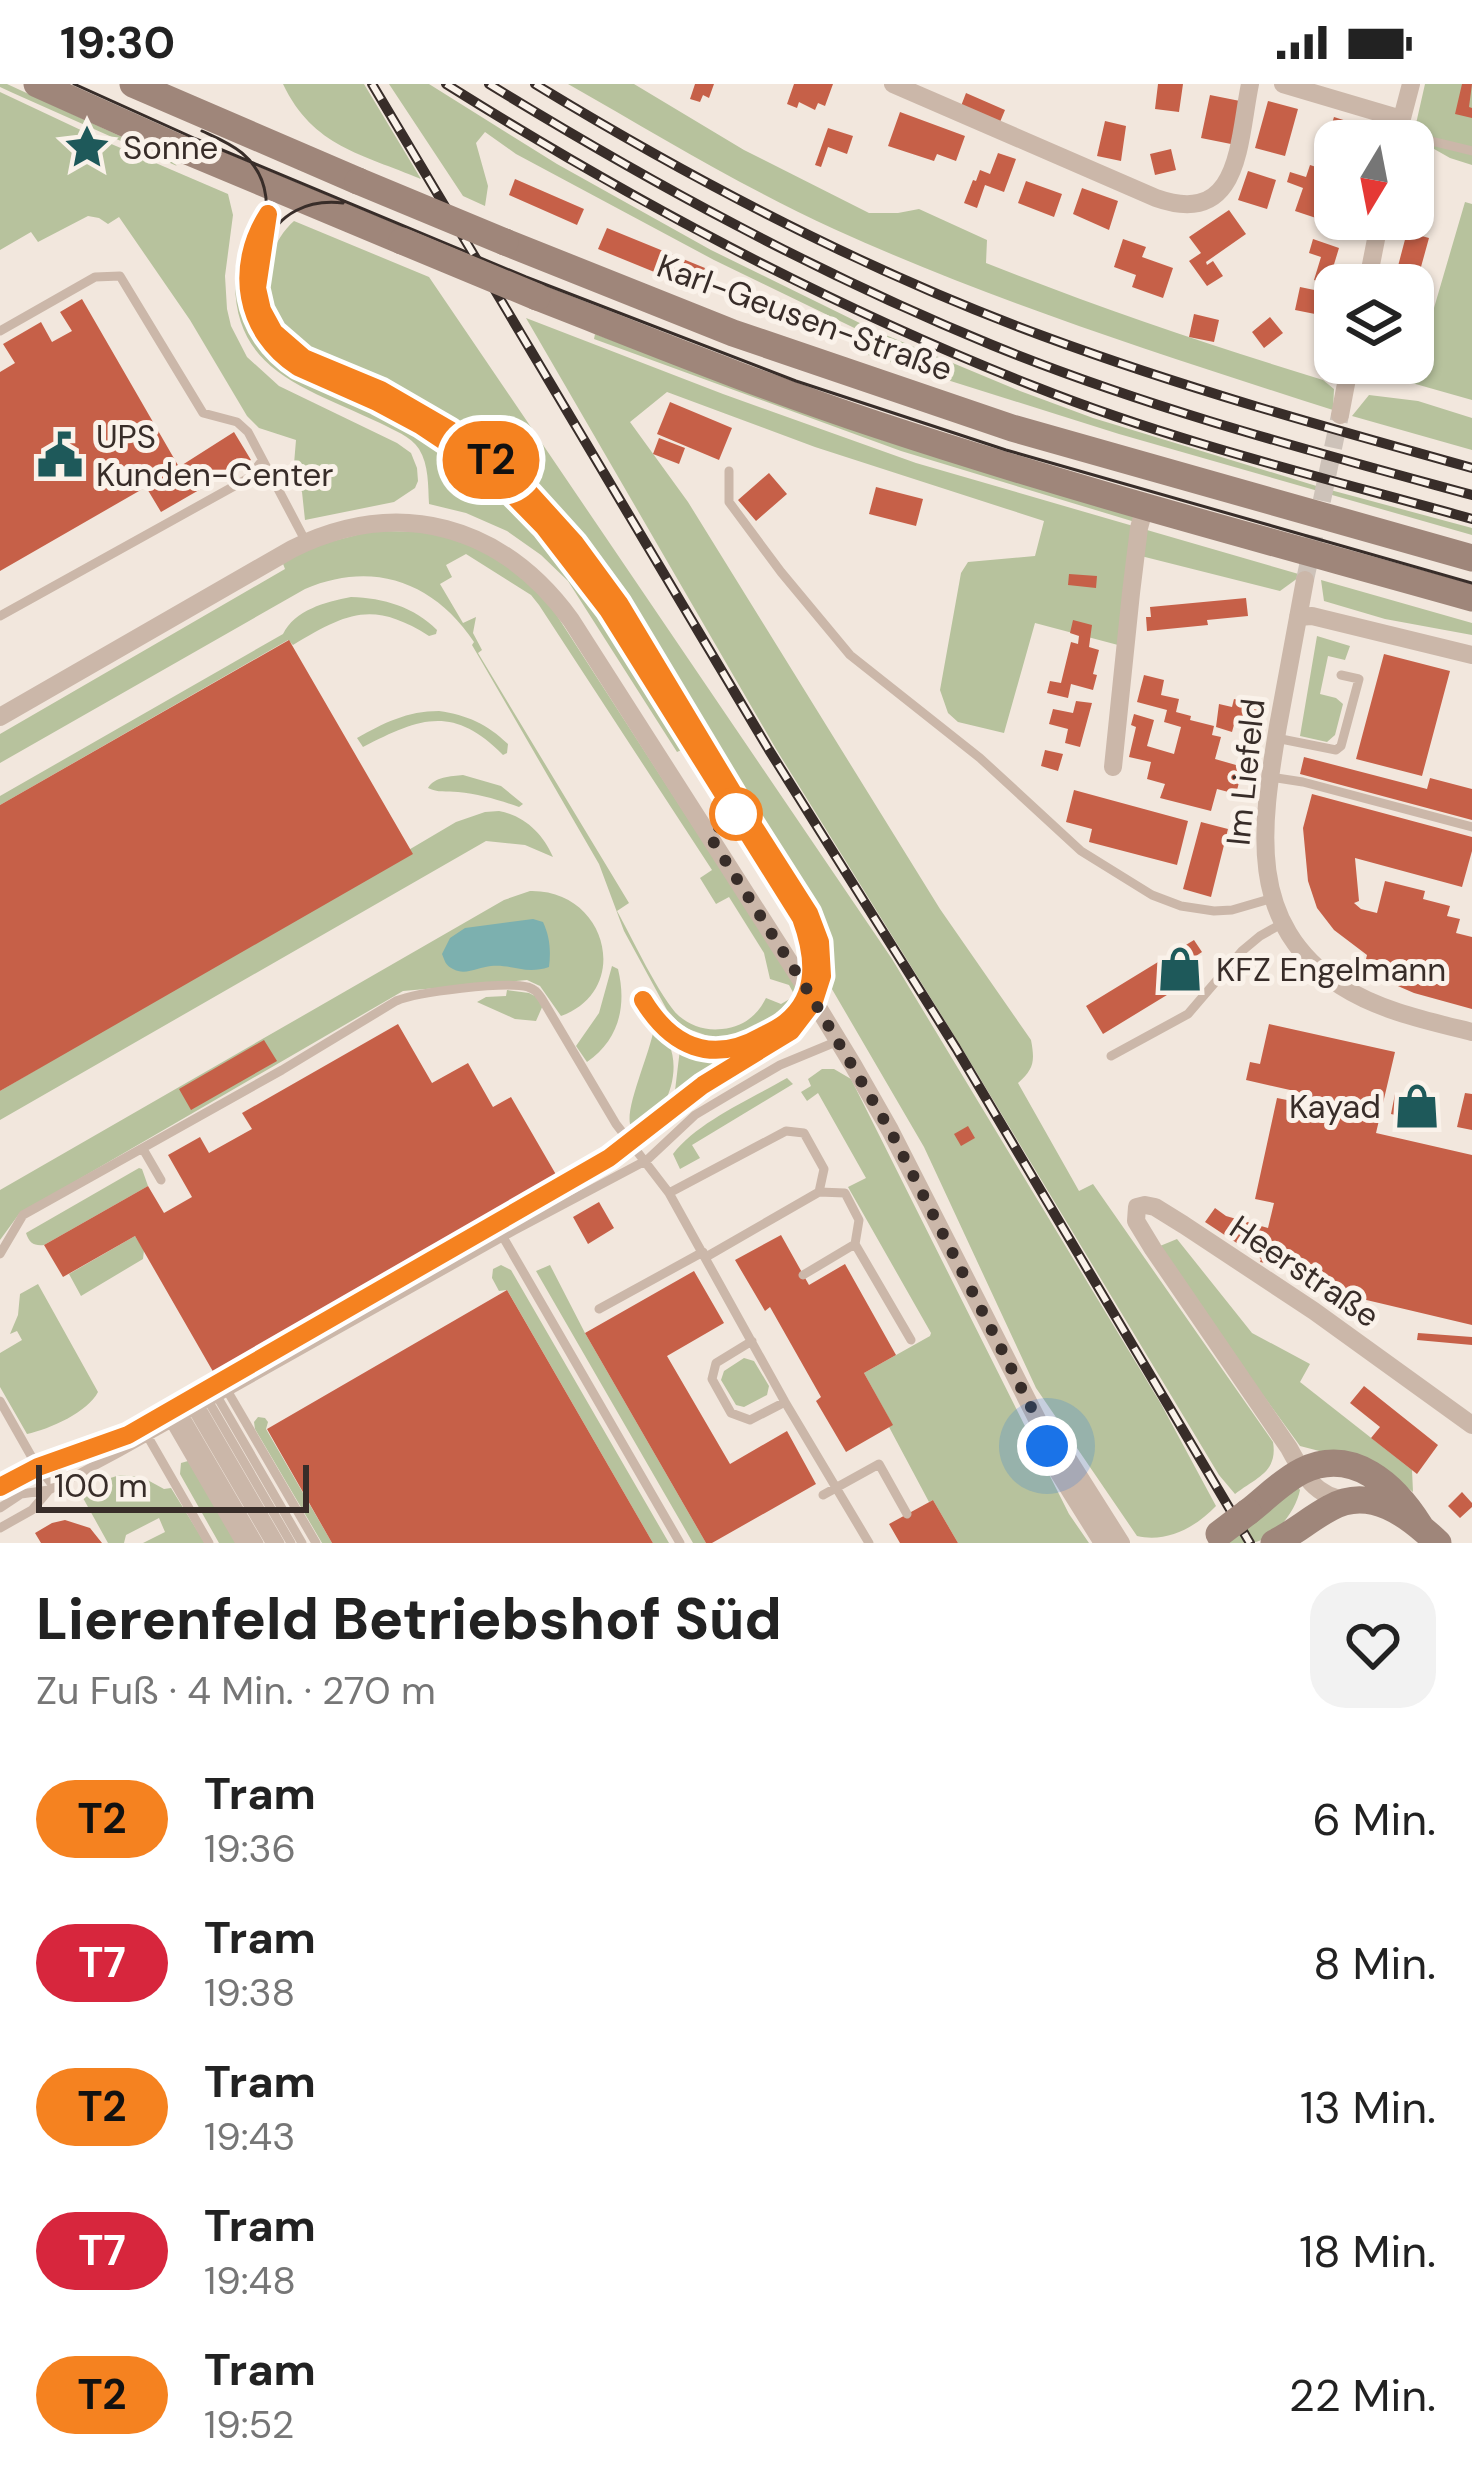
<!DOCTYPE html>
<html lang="de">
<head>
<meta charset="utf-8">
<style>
	:root { --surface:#fff; --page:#f2f2f2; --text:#222; --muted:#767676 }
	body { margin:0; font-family:"DM Sans",sans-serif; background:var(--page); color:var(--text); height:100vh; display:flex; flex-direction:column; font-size:45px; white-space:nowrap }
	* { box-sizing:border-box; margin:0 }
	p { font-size:39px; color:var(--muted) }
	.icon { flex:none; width:66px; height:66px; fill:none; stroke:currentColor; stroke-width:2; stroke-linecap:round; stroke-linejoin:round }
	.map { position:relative; height:1459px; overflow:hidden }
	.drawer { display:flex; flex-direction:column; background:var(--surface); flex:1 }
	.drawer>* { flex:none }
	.badge { padding:0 24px; border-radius:39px; font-size:42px; line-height:78px }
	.needle { width:78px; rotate:190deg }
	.buttons { position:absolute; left:1314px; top:36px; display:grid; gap:24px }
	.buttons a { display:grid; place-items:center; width:120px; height:120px; border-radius:24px; background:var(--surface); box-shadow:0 3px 9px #0004; font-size:60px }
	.scale { position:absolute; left:36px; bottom:30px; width:273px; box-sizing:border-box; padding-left:12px; border:6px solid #382d29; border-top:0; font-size:33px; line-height:42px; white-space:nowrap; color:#382d29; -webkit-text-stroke:9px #faf2ea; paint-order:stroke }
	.you { position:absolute; width:60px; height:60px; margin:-30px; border:9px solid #fff; border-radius:50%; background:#1a73e8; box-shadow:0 0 0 18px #1a73e833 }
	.map>.badge { position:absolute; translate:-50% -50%; box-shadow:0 0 0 6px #fff }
	.round { display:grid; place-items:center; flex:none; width:126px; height:126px; border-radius:36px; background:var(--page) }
	.head { display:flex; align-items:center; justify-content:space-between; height:204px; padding:0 36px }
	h1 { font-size:57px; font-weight:800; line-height:90px }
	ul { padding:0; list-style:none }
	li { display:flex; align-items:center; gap:36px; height:144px; padding:0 36px }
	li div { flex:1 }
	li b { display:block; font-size:45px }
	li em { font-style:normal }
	li .badge { min-width:132px; font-weight:700; text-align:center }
	.status { display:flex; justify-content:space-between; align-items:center; height:84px; padding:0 60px; background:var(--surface); direction:ltr }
	.status svg { height:33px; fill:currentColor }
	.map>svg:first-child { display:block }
	.green { fill:#b7c29d; fill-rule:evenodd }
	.water { fill:#7cb0af }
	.building { fill:#c66048 }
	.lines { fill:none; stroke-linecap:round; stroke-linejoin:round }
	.minor-tunnel { stroke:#cdc2b9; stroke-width:18; stroke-dasharray:18 9; stroke-linecap:butt }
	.service { stroke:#cbb7a9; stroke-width:9 }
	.minor { stroke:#cbb7a9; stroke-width:18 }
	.secondary { stroke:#9f867a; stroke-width:27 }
	.tram { stroke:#382d29; stroke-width:3 }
	.rail-casing { stroke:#382d29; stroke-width:10 }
	.rail { stroke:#faf2ea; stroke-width:6; stroke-dasharray:18; stroke-linecap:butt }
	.secondary-bridge { stroke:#9f867a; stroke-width:27 }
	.line-casing { stroke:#fff; stroke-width:27 }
	.line { stroke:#f58220; stroke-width:18 }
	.walk { stroke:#382d29; stroke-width:12; stroke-dasharray:0 21.6 }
	.stop-dot { fill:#fff; stroke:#f58220; stroke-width:6 }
	.labels { text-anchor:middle; stroke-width:10; stroke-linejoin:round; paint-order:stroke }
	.poi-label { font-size:33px; fill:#382d29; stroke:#faf2ea; text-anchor:start }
	.street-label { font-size:33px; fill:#382d29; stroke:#faf2ea }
</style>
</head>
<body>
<div class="status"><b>19:30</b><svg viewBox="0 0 49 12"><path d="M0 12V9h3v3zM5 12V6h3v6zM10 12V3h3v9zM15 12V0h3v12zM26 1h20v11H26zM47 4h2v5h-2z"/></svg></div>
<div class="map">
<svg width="1472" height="1459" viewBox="0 0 1472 1459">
	<rect width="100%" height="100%" fill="#f2e7dd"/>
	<path class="green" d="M0 0H7L170 75 177 82 13 9 0 3Z
		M283 0H364L421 95C362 70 313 63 283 0Z
		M389 0H429L557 80 711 166 876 247 1020 307 1093 334 1323 404 1472 444V451L1119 350 868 271 875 254 714 176 516 70 485 48 476 59 488 102 485 122 463 112Z
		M568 0H634L744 66 869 129H898L919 125 987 156 986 179C1097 223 1209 261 1323 296L1334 305 1333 326C1165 272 995 218 834 145 742 103 656 50 568 0Z
		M1425 0H1472V81L1450 74 1413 53Z
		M0 8 102 56 228 110 233 131 225 192 227 225 231 242 247 273 279 302 397 359 411 369 417 384 418 397 415 404 394 418 305 436 302 408 293 392 296 356 259 344 247 332 190 236 119 133 108 140 99 134 88 132 38 158 31 148 0 166Z
		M1465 118 1472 120V316L1412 299Z
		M294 137 429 193 892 875 1161 1320 1216 1422C1196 1443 1167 1459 1137 1452L1036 1304 924 1063 829 900C837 873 826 850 816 825L627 517C584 458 538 395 477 354 451 337 425 320 397 306 359 286 303 275 278 238 257 206 267 161 294 137Z
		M236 182C244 202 240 224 250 244 275 291 335 304 379 326 419 346 459 370 494 399 578 471 631 570 688 663L677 668 568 497 541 471 507 447 466 429 429 420C428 402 429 381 419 365 411 352 393 346 380 339 303 302 226 286 236 182Z
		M526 234 723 310 916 379 1302 491 1280 507 1141 472 1118 561 1035 539 1004 649 958 638 948 629 940 606 961 489 968 478 1035 472 1044 437 815 363 667 308 630 338 688 418 940 825 1031 956C1035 977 1034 985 1018 999L1079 1107 1093 1100 1273 1358C1278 1388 1257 1393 1235 1410L1219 1391 960 961 776 665Z
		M595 250 882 356 1136 433 1135 438 901 367 594 255Z
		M1369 311 1418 317 1472 334V366L1352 332Z
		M372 447C388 447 405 447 421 448 472 454 520 485 552 524L802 911 785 935 764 949 749 953 714 954 688 945 679 939 667 926 624 847 599 780 472 561 474 558C434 498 373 476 305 505L0 679V650L285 485 282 477 310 463ZM466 470 531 511 539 521 712 786 700 794 716 820 729 813 764 869 770 895 789 901 795 912 781 920 766 914C757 932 743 943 722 945 706 947 691 942 679 932 661 916 630 850 617 827L629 819 478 569 482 566 473 549 476 533 463 539 440 500 452 493 446 481Z
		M1321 496 1472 539V551L1385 535 1324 517Z
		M351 513C384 514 414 523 437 546L436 550 429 552C372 516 347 529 293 561L288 556 0 721V712L283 550C295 526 325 518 351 513Z
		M1317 552 1350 562 1345 576 1328 572 1320 610 1336 614 1343 620 1335 651 1327 658 1300 652Z
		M439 627C467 631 487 640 508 660L507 669 503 671C453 620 419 634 363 663L357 654C384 639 407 627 439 627Z
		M463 691 501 702 523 720 519 723C499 716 479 710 458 708 446 707 438 709 428 704 434 693 451 692 463 691Z
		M499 727C525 732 543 750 553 773L525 761 486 757 0 1036V1007L456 738 485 728Z
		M530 807C607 805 633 906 561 932L540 902 527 896 403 907 19 1130 0 1156V1106L504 816Z
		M612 882 618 885C627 922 619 956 587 978L576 962 599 929Z
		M507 906 529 909 537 913 543 921 536 937 515 935 477 918 486 913 506 912Z
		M654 944C689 963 673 1032 638 1043L630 1040C626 1021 650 969 654 944Z
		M683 963 707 969H740L742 973 676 1018 674 1015 680 965Z
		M822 985H834L851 995 1069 1430 1089 1459H958L933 1416 929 1418 889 1343 892 1340 864 1289 930 1252 931 1249 848 1103 866 1094 818 1009 807 1017 801 1008 811 1002 808 995Z
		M787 994 793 1000 692 1061 700 1074 680 1085 673 1070C697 1038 751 1015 787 994Z
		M139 1084 142 1085 148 1102 44 1161C34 1162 29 1159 26 1149Z
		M135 1152 144 1166 143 1175 81 1212 69 1190Z
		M1177 1155 1252 1249 1310 1280 1300 1298 1412 1386 1413 1408 1381 1383 1300 1362 1176 1192 1160 1162Z
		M501 1181 511 1186 669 1459H653L510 1211 507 1206 499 1207 492 1194 493 1185Z
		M550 1181 585 1249 706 1459H693L536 1187Z
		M38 1200 98 1308C88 1328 50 1345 27 1350L0 1303V1269L22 1256 17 1247 10 1250 18 1231 20 1210Z
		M744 1274 754 1277 769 1302 767 1311 744 1323 736 1321 721 1296 724 1287Z
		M258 1333 265 1334 268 1338 266 1345 332 1459H322L255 1345 254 1338Z
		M188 1377 236 1459H219L180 1390 181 1379Z
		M120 1391 142 1393 164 1405 171 1404 205 1459H143L165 1448 159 1434 126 1451 124 1459H108L83 1414 104 1405 107 1395Z
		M1298 1403 1300 1406C1296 1426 1277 1452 1256 1458 1248 1459 1234 1459 1225 1459Z"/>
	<path class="water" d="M533 835 543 838C550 853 551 867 549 883 525 891 513 880 491 882 479 883 465 892 453 885 445 881 445 877 442 870L450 854 465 844Z"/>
	<path class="building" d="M695 0H714L709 14 703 11 700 18 690 15Z
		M794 0H833L825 22 818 19 815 26 799 18 797 24 787 20Z
		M1158 0H1183L1179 28 1155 25Z
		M1462 0H1472L1469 23 1472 24V34L1455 30Z
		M966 9 1005 26 1000 38 961 22Z
		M1210 11 1240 17 1231 60 1201 54Z
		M1268 17 1298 25 1285 72 1255 64Z
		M900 28 965 52 956 77 937 70 934 77 888 62Z
		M1334 33 1356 40 1351 57 1327 55Z
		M1105 37 1126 42 1121 77 1097 72Z
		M828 44 853 52 847 70 828 63 821 83 815 81Z
		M1171 65 1176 86 1155 91 1150 70Z
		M998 69 1016 75 1004 108 985 101 977 124 964 119 973 96 976 97 980 86 990 90Z
		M1310 81 1335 89 1327 117 1335 120V132L1331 139 1295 127 1303 104 1287 98 1290 88 1306 93Z
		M1248 87 1276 96 1267 125 1238 116Z
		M515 95 584 125 577 141 509 111Z
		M1026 97 1062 110 1054 133 1018 119Z
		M1082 104 1118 117 1109 146 1073 130Z
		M1229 126 1246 150 1206 178 1207 181 1213 177 1223 192 1207 202 1189 177 1201 169 1189 153Z
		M607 144 705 184 696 205 598 165Z
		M1407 148 1429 154 1416 201H1393Z
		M1123 155 1146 163 1142 173 1173 184 1163 214 1132 203 1136 191 1114 183Z
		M1313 155 1339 164 1328 200 1314 196 1321 173 1309 169Z
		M1300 203 1329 209 1327 217H1331L1325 232 1295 226Z
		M82 215 179 383 234 348 251 376 161 428 146 403 0 487V288L15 279 3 260 41 238 52 258 72 247 60 228Z
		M1194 230 1219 236 1214 258 1189 253Z
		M1270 233 1283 249 1264 264 1252 248Z
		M670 318 732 344 719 376 657 350Z
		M659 354 685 364 679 380 653 370Z
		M769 389 787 410 756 437 738 416Z
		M876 403 923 415 916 442 869 430Z
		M1069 490 1097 492 1096 504 1068 501Z
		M1246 514 1248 532 1207 536 1208 541 1147 547 1146 533H1151L1150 523Z
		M1073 536 1092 541 1089 563 1099 566 1093 590 1097 591 1093 606 1071 600 1068 614 1047 609 1050 597 1061 599 1071 558 1078 560 1079 552 1070 549Z
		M289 556 413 770 0 1007V721Z
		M1384 570 1450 587 1422 692 1356 675Z
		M1144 591 1164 596 1161 611 1179 615 1176 628 1191 632 1190 636 1214 642 1212 651 1221 653 1215 675 1243 683 1236 710 1217 705 1211 727 1160 714 1165 700 1147 695 1151 678 1129 673 1136 643 1131 641 1134 630 1154 636 1147 662 1174 670 1181 643 1164 638 1167 626 1137 618Z
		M1234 615 1258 621 1254 641 1235 637 1232 648 1216 643 1219 620 1232 623Z
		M1076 617 1092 619 1080 663 1065 659 1068 645 1049 640 1053 625 1073 629Z
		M1045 666 1063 670 1058 687 1041 682Z
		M1304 673 1427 705 1430 694 1472 705V736L1300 690Z
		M1074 706 1188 737 1177 781 1089 758 1092 745 1066 738Z
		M1312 710 1472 753V767L1462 803 1355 774 1359 817 1354 819 1361 825 1377 829 1385 797 1425 807 1423 815 1450 822 1447 832 1460 835 1456 849 1472 853V925L1414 909 1363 887 1367 871 1334 846 1317 824 1308 797 1303 744Z
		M1201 738 1228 745 1211 813 1183 805Z
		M1194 856 1202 868 1193 874 1203 889 1103 950 1086 922Z
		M398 940 432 999 468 979 493 1023 511 1013 558 1094 215 1291 135 1152 63 1193 44 1161 148 1102 164 1129 192 1113 168 1071 200 1053 209 1069 252 1045 242 1029Z
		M1269 940 1395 968 1376 1049 1472 1071V1241L1320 1205 1323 1191 1260 1178 1261 1175 1205 1138 1215 1124 1226 1132 1268 1144 1274 1119 1255 1115 1277 1014 1297 1018 1299 1008 1246 996 1250 978 1260 980Z
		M264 956 277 977 191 1026 179 1005Z
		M1465 1009 1472 1010V1046L1457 1043Z
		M1395 1010 1430 1018 1425 1038 1391 1030Z
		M968 1042 975 1054 961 1062 954 1050Z
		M599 1118 614 1144 588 1160 573 1133Z
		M781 1151 809 1201 845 1180 896 1271 864 1289 893 1341 846 1368 816 1317 821 1313 770 1223 765 1227 735 1176Z
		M694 1187 724 1239 667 1272 730 1380 787 1347 816 1400 712 1459H706L585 1249Z
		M507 1206 653 1459H332L267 1345Z
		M1418 1249 1472 1253V1261L1417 1256Z
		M1364 1302 1438 1361 1417 1390 1371 1354 1380 1343 1350 1319Z
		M1462 1408 1472 1419V1423L1460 1434 1448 1422Z
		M933 1416 958 1459H900L889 1440Z
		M65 1436 90 1444 102 1459H41L35 1449 52 1439Z"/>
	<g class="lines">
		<path class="minor-tunnel" d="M1305 496 1340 331"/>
		<path class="service" d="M1398 49 1472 67
			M0 247 95 193 120 192 203 329 237 338 248 348 306 458
			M729 387V418L781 488 850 571 980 674 1081 767 1152 811 1181 822 1214 827 1232 826 1273 814
			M0 532 247 395 262 377
			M1276 654 1336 666 1341 662 1359 595 1341 591
			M1270 693 1303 698 1472 743
			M1111 972 1188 930 1242 867 1260 852 1283 839
			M143 1065 161 1096
			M819 1108 845 1109 859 1136 855 1160
			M669 1109 786 1047 804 1049 824 1085 819 1108 706 1173
			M503 1153 680 1459
			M0 1170 23 1131 282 986 396 917C417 908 505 897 528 903 536 906 537 908 542 915L616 1040 669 1109 785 1318 869 1459
			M803 1191 855 1160 911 1256
			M599 1225 703 1168
			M752 1257 716 1279 712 1295 731 1329 750 1336 785 1318
			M228 1308 316 1459
			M218 1314 302 1459
			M0 1317 34 1377 54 1403
			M209 1318 291 1459
			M201 1323 280 1459
			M193 1327 270 1459
			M185 1332 259 1459
			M178 1336 249 1459
			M171 1340 240 1459
			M148 1353 209 1459
			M823 1411 879 1380 907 1430
			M0 1424 21 1410 49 1406
			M0 1444 32 1426 49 1406 120 1368 513 1147 647 1076 695 1031 732 1009 780 981 838 957"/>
		<path class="minor" d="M893 0 1156 114C1241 144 1238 58 1250 0
			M1283 0 1401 35
			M1396 57 1411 0
			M1367 201 1380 135
			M1340 331 1350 279
			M1305 496C1296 545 1287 593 1278 642 1262 739 1244 839 1341 902 1380 927 1428 937 1472 948
			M1298 533 1312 532 1472 571
			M0 633 292 465C399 412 502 441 571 536L808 907 853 981 890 1046 1039 1339 1056 1384 1103 1459
			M1113 683 1131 509 1139 444 1145 422
			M1049 1352 1066 1372 1121 1459
			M1347 1416C1315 1413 1303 1390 1289 1364L1153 1165 1136 1137 1137 1123 1145 1121 1155 1123 1184 1141 1314 1227 1472 1341"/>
		<path class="secondary" d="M37 0 175 62 402 157
			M133 0 358 97
			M505 158 733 249 1012 344 1472 474
			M537 213C650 257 763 303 878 341 1074 406 1273 458 1472 514
			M1248 1428C1265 1415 1282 1397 1302 1387 1353 1362 1395 1402 1420 1442
			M1274 1459C1294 1449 1311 1434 1330 1424 1370 1401 1409 1431 1438 1459"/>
		<path class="tram" d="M74 0 196 55 526 193 796 297 1006 366 1472 499
			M265 161C279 129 308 115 343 119
			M643 916C669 959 709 982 758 955
			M0 1403 38 1383 127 1351 575 1095 609 1074 703 1001 791 947 815 917 822 893 820 858 809 829C766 762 725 695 684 628 637 549 593 470 526 406 486 366 435 334 384 308 346 288 303 284 274 248 231 193 300 118 242 69 230 59 215 53 202 47"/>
		<g class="rail-casing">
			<path id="rail" d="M372 0 769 666 956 964 1250 1459
				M446 0C634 118 829 222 1036 303 1177 359 1326 394 1472 435
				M489 0C651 99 816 189 992 261 1147 324 1311 367 1472 411
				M535 0C696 98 866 187 1043 252 1184 304 1328 344 1472 384"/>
		</g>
		<use href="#rail" class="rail"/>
		<path class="secondary-bridge" d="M358 97 505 158
			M402 157 537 213
			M1219 1450 1248 1428"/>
	</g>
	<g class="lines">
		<g class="line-casing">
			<path id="line" d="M0 1403 38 1383 128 1351 609 1074 703 1001 791 947 814 917 822 892 820 858 809 829 744 727 619 519 575 459 527 406 450 346 381 306 304 274 274 248 262 226 257 204 268 130C234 183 244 248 298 283L377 318 420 341 468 373 499 397 544 443 608 526 801 834C814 870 820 911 786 938 779 944 770 948 762 952 711 981 671 962 643 916"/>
		</g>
		<use href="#line" class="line"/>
		<path class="walk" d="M736 730 709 751 808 907 890 1046 1039 1339 1047 1362"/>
	</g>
	<defs>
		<g id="sight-bare" transform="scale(3.6)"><path d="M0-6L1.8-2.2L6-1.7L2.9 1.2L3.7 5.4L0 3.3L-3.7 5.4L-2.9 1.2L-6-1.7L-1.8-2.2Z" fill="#1e595a" stroke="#faf2ea" stroke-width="2.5" paint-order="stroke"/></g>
		<g id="civic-bare" transform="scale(3.6)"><path d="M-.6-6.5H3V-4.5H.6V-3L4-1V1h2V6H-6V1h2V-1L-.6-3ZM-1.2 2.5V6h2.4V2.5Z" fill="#1e595a" stroke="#faf2ea" stroke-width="2.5" paint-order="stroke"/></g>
		<g id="shop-bare" transform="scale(3.6)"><path d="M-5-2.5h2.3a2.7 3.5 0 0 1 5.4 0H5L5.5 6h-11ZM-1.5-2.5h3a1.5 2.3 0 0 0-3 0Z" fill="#1e595a" stroke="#faf2ea" stroke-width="2.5" paint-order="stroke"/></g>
	</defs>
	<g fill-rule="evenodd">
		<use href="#sight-bare" x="87" y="63"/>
		<use href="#civic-bare" x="60" y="371"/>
		<use href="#shop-bare" x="1180" y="885"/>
		<use href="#shop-bare" x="1417" y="1022"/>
	</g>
	<circle class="stop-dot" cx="736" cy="730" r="24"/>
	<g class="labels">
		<g class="poi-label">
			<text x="123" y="75">Sonne</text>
			<text x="96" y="364">UPS<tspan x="96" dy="38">Kunden-Center</tspan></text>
			<text x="1216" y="897">KFZ Engelmann</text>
			<text x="1381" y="1034" text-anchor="end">Kayad</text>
		</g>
		<g class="street-label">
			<text transform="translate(805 233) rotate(20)" y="12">Karl-Geusen-Straße</text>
			<text transform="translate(1245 688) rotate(-84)" y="12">Im Liefeld</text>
			<text transform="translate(1305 1187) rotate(34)" y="12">Heerstraße</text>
		</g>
	</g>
</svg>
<div class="buttons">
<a><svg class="needle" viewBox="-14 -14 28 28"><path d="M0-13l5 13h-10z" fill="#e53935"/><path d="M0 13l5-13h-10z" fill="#767676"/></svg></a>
<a><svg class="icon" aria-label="layers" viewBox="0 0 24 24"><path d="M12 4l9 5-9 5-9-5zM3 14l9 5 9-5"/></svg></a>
</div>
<div class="scale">100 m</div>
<div class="you" style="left:1047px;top:1362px"></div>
<b class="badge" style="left:491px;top:376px;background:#f58220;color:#111">T2</b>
</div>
<section class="drawer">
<div class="head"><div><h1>Lierenfeld Betriebshof Süd</h1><p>Zu Fuß · 4 Min. · 270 m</p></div><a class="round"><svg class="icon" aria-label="heart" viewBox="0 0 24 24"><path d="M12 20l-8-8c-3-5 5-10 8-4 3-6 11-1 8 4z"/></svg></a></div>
<ul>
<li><span class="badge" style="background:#f58220;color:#111">T2</span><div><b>Tram</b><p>19:36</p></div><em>6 Min.</em></li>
<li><span class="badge" style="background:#d7263d;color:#fff">T7</span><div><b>Tram</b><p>19:38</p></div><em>8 Min.</em></li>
<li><span class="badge" style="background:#f58220;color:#111">T2</span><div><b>Tram</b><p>19:43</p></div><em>13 Min.</em></li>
<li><span class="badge" style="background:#d7263d;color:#fff">T7</span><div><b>Tram</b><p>19:48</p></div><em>18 Min.</em></li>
<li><span class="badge" style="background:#f58220;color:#111">T2</span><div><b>Tram</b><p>19:52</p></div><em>22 Min.</em></li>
</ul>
</section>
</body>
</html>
